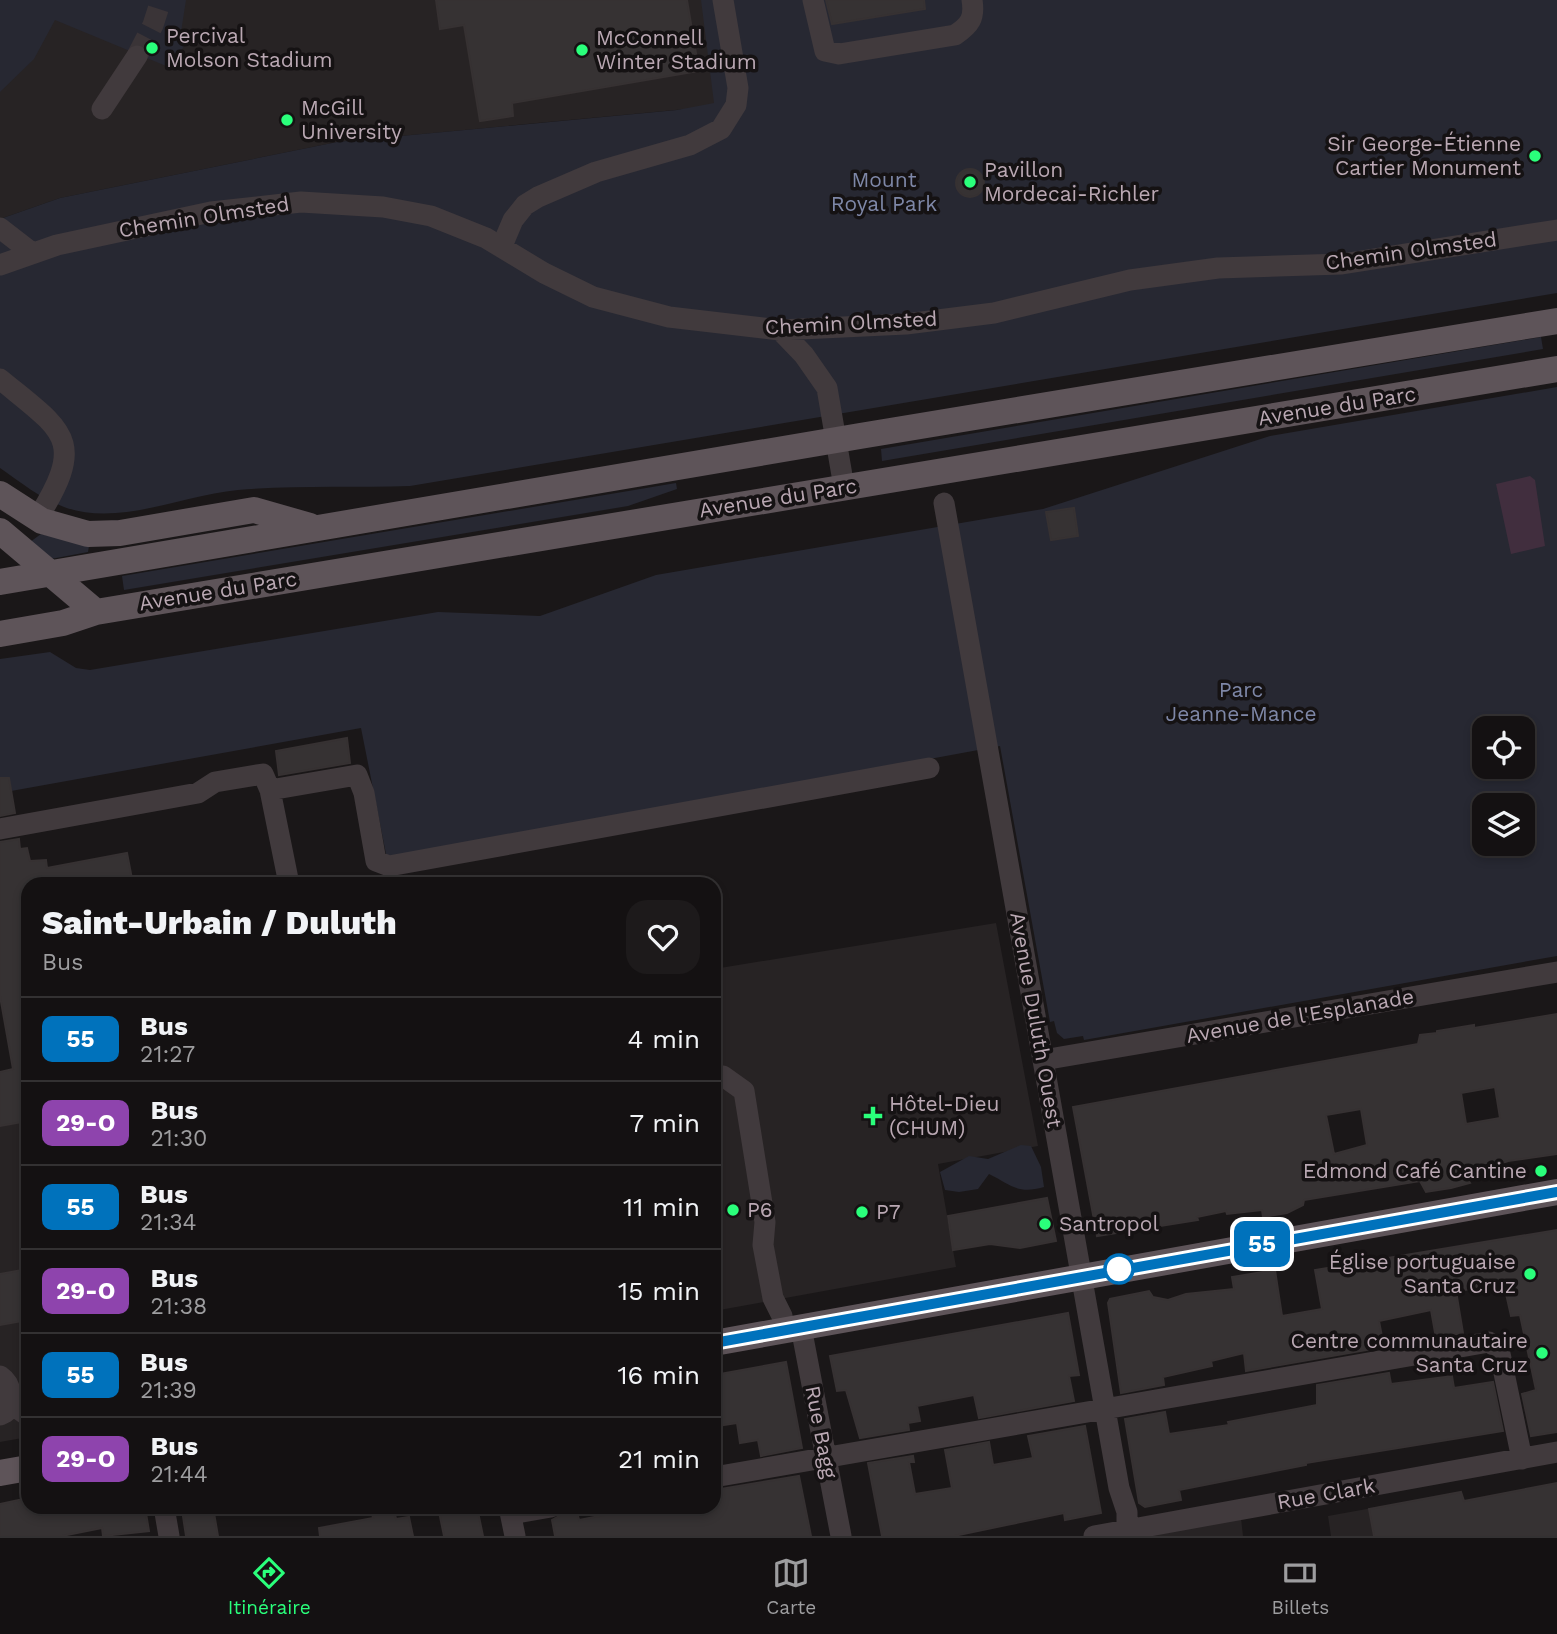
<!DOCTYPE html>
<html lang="fr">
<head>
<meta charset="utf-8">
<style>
	:root { --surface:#141112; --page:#1d1a1b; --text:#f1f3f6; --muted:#9d9d9f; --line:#333132; --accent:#2aff7b }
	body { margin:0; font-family:"Work Sans",sans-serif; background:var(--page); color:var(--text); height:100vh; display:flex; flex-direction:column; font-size:26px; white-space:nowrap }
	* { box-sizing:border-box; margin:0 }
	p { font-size:23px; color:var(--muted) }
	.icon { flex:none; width:38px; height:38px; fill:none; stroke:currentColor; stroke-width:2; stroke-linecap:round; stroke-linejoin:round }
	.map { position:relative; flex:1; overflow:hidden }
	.sheet { position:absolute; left:21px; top:877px; width:700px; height:637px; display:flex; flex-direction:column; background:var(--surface); border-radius:21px; box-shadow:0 4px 10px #0003,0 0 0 2px var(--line) }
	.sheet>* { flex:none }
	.badge { padding:0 14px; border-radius:10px; font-size:24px; line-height:46px }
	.controls { position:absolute; left:1472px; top:716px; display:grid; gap:14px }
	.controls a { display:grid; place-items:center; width:63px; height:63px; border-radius:14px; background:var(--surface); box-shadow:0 4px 10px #0003,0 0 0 2px var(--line); font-size:35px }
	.map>.badge { position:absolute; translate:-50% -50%; box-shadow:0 0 0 4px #fff }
	.round { display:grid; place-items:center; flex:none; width:74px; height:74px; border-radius:21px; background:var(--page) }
	.headline { display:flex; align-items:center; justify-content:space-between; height:119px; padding:0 21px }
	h1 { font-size:33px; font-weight:800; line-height:52px }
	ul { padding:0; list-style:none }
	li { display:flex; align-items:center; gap:21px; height:84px; padding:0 21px; border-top:2px solid var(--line) }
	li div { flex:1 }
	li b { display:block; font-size:26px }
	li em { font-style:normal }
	li .badge { min-width:77px; font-weight:700; text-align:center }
	.dock { display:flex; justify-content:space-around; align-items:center; height:98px; border-top:2px solid var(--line); background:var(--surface); font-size:19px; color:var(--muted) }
	.dock a { display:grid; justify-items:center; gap:4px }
	.dock .active { color:var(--accent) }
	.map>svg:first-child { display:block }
	.built { fill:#272324 }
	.green { fill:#272832; fill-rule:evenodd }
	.water { fill:#412e3e }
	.building { fill:#363233; stroke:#363132; stroke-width:2; fill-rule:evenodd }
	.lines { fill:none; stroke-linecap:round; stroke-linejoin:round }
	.minor-tunnel { stroke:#3a3437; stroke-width:21; stroke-dasharray:21 10; stroke-linecap:butt }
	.minor { stroke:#413a3d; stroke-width:21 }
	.major { stroke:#5e5459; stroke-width:26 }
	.line-casing { stroke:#fff; stroke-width:16 }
	.line { stroke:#0072bc; stroke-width:10 }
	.poi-dot { fill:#2aff7b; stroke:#151213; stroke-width:2.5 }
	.stop-dot { fill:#fff; stroke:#0072bc; stroke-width:3.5 }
	.labels { text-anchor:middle; stroke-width:7; stroke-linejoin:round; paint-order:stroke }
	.poi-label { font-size:21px; fill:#baa8b3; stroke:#151213; text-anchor:start }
	.park-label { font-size:21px; fill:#7e87a7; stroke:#151213 }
	.street-label { font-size:21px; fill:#baa8b3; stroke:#151213 }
</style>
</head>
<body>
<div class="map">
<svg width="1557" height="1536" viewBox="0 0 1557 1536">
	<rect width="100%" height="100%" fill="#1a1718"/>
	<path class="built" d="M0 0H712L718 106 337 142 60 198 0 219Z
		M996 923 1038 1146 938 1164 956 1267 714 1311V969Z
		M28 1121V1437L0 1442V1126Z
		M1461 1492 1470 1536H1331L1328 1516Z
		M1240 1509 1243 1536H1127Z"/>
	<path class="green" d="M0 0H186L181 32 183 33 182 39 187 41 171 68 55 20 34 59 0 92Z
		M701 0H1557V293L410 486C353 488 295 485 238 490 183 495 119 527 64 507 40 498 20 482 0 468V219L60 198 337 142 677 110 714 103Z
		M1541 337 1543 349 882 461 881 449Z
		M1557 387V956L1084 1040 1083 1036 1064 1039 1057 1033 1054 1021 1050 1022 1000 746 387 859 361 728 0 793V659L50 652 76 668 90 670 438 612 540 616 656 575 1043 509 1270 436ZM1484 728H1522V766H1484ZM1484 805H1522V844H1484Z
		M676 483 677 489 628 506 124 590 122 576Z
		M41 534 89 546 88 552 51 559 30 542Z
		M1021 1145 1031 1146 1041 1167 1044 1187C1017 1195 1010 1184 989 1174L978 1189 959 1192 945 1190 940 1172 969 1156 988 1159Z"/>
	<path class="water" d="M1530 476 1535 480 1545 546 1511 554 1496 484Z"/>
	<path class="building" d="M436 0H687L699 71 512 103 513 116 480 121 464 25 440 29Z
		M826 0H924L925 9 832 24Z
		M956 183a14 14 0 1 1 28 0a14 14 0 1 1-28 0Z
		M1074 508 1078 536 1051 540 1046 512Z
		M347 738 350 763 279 775 276 751Z
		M0 778H9L15 813 0 816Z
		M19 839 20 849 27 848 30 861 46 860 47 868 127 853 133 884H28V923H24L28 949V1121L0 1126V1072L13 1069 0 996V842Z
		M1557 1014V1154L1508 1161 1475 1173 1476 1178 1468 1180 1470 1183 1451 1188 1426 1192 1420 1181 1304 1200 1303 1205 1287 1213 1263 1217 1262 1210 1227 1214 1226 1211 1197 1217 1198 1220 1097 1236 1073 1107 1418 1044 1420 1035 1437 1033V1031L1474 1025V1028ZM1495 1087 1500 1118 1466 1124 1461 1093ZM1361 1109 1367 1145 1334 1154 1326 1115Z
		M1047 1198 1056 1241 1020 1248 990 1244 953 1250 948 1216Z
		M1557 1230V1432L1531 1436 1522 1394 1536 1390 1520 1315 1511 1316 1504 1285 1456 1291 1463 1333 1436 1338 1431 1310 1379 1321 1384 1347 1246 1371 1244 1353 1211 1361 1212 1366 1163 1377 1164 1385 1121 1393 1108 1303 1110 1299 1149 1291 1153 1297 1168 1300 1186 1294 1234 1289 1232 1277 1275 1270 1282 1316 1322 1309 1315 1270Z
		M28 1269V1320L0 1325V1274Z
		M1068 1313 1079 1375 1069 1376 1074 1401 979 1418 974 1395 917 1406 920 1421 908 1423 909 1430 860 1438 846 1390 837 1391 830 1356Z
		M786 1362 802 1448 761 1456 758 1440 740 1443 737 1423 717 1426 714 1375Z
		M1389 1373 1391 1384 1452 1376 1454 1388 1493 1382 1503 1431 1306 1463V1465L1179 1490 1181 1500 1145 1507 1139 1503 1125 1419 1165 1412 1169 1434 1229 1425 1228 1422 1317 1405V1385Z
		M1085 1426 1101 1513 1065 1520 1064 1513 954 1536H882L868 1463 913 1456 914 1462H909L915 1494 952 1488 945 1450 989 1442 993 1465 1033 1458 1028 1436Z
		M799 1476 811 1536H555L552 1520 561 1515 577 1512 579 1520 630 1510 629 1507H714V1490Z
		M1557 1483V1536H1374L1369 1509 1461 1492 1464 1501Z
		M28 1498V1507H145L149 1531 103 1536 102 1528 62 1536H0V1504Z
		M213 1507 218 1536H186L182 1510Z
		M438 1507H477L483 1536H444Z
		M394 1509 396 1519 409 1517 413 1536H320L319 1528 373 1518 372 1513Z"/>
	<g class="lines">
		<path class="minor-tunnel" d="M137 56 153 25 161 0"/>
		<path class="minor" d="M813 0 825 51 839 54 955 35C970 25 975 18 972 0
			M102 109 137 56
			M0 228 31 252
			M502 246 513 220 525 205 538 197 596 172 690 145 721 129 736 105 738 88 723 0
			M0 265 57 245 211 212 301 202 383 207 431 216 486 238 544 273 593 297 669 317 780 330 906 324 994 313 1130 280 1218 268 1342 264 1557 230
			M780 330 804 355 827 388 844 487
			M0 379C63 431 88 439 37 519
			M944 503 1119 1488 1127 1512V1536
			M270 790 289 884
			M0 829 198 793 215 782 263 774 270 790 357 775 364 793 376 861 389 866 929 768
			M1043 1060 1557 972
			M723 1076 744 1091 765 1222 763 1245 773 1298 782 1316 784 1330
			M801 1327 841 1536
			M0 1376C13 1385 12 1399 6 1412L0 1415
			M10 1403 28 1416
			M714 1477 1489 1342 1499 1349 1522 1459
			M164 1507 169 1536
			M509 1507 515 1536
			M511 1514 551 1507
			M1094 1536 1557 1452"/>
		<path class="major" d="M0 494 42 521 88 534 120 533 254 510 310 526
			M0 531 96 612
			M0 582 860 436 1557 321
			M0 634 63 623 96 612 1557 369
			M714 1343 1557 1192
			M0 1473 28 1468"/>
	</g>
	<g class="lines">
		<g class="line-casing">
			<path id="line" d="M714 1343 1557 1192"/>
		</g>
		<use href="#line" class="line"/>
	</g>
	<g class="poi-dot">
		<circle cx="152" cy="48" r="7"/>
		<circle cx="582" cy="50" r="7"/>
		<circle cx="287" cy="120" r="7"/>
		<circle cx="1535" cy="156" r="7"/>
		<circle cx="970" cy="182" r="7"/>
		<path d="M869.5 1105.5h7v7h7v7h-7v7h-7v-7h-7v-7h7z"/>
		<circle cx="1541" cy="1171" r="7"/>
		<circle cx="733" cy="1210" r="7"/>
		<circle cx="862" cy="1212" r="7"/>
		<circle cx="1045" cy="1224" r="7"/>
		<circle cx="1530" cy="1274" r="7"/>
		<circle cx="1542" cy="1353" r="7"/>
	</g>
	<circle class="stop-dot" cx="1119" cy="1269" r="14"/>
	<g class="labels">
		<g class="poi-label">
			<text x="166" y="43">Percival<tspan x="166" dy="24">Molson Stadium</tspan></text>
			<text x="596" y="45">McConnell<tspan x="596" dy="24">Winter Stadium</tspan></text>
			<text x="301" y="115">McGill<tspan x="301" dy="24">University</tspan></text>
			<text x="1521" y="151" text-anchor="end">Sir George-Étienne<tspan x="1521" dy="24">Cartier Monument</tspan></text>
			<text x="984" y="177">Pavillon<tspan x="984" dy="24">Mordecai-Richler</tspan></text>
			<text x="889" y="1111">Hôtel-Dieu<tspan x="889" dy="24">(CHUM)</tspan></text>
			<text x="1527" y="1178" text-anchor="end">Edmond Café Cantine</text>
			<text x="747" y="1217">P6</text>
			<text x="876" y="1219">P7</text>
			<text x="1059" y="1231">Santropol</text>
			<text x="1516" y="1269" text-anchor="end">Église portuguaise<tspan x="1516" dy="24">Santa Cruz</tspan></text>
			<text x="1528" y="1348" text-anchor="end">Centre communautaire<tspan x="1528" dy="24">Santa Cruz</tspan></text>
		</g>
		<g class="park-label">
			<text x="884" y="187">Mount<tspan x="884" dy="24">Royal Park</tspan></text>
			<text x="1241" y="697">Parc<tspan x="1241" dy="24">Jeanne-Mance</tspan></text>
		</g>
		<g class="street-label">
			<text transform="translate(204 217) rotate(-9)" y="7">Chemin Olmsted</text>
			<text transform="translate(1411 251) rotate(-8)" y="7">Chemin Olmsted</text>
			<text transform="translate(851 323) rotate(-3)" y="7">Chemin Olmsted</text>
			<text transform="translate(1337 406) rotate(-9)" y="7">Avenue du Parc</text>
			<text transform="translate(778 498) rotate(-9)" y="7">Avenue du Parc</text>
			<text transform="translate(218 591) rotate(-9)" y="7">Avenue du Parc</text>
			<text transform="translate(1300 1016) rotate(-10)" y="7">Avenue de l'Esplanade</text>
			<text transform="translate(1036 1020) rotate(80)" y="7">Avenue Duluth Ouest</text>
			<text transform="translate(821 1432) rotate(79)" y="7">Rue Bagg</text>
			<text transform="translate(1326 1494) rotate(-10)" y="7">Rue Clark</text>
		</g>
	</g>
</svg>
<div class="controls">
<a><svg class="icon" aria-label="locate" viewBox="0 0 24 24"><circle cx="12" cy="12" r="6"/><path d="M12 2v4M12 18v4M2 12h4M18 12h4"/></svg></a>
<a><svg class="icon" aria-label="layers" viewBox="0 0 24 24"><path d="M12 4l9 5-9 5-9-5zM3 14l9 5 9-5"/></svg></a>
</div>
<b class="badge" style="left:1262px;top:1244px;background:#0072bc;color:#fff">55</b>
<section class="sheet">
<div class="headline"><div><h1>Saint-Urbain / Duluth</h1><p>Bus</p></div><a class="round"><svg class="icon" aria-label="heart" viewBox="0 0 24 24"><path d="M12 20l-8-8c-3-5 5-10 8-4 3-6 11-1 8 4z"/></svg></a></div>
<ul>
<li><span class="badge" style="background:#0072bc;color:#fff">55</span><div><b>Bus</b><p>21:27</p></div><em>4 min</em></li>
<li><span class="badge" style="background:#8e44ad;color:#fff">29-O</span><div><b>Bus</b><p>21:30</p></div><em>7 min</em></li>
<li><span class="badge" style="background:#0072bc;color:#fff">55</span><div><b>Bus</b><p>21:34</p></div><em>11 min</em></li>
<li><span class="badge" style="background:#8e44ad;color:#fff">29-O</span><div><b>Bus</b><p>21:38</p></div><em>15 min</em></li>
<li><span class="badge" style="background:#0072bc;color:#fff">55</span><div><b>Bus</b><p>21:39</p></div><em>16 min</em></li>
<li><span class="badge" style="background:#8e44ad;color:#fff">29-O</span><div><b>Bus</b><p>21:44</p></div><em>21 min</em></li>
</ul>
</section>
</div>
<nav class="dock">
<a class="active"><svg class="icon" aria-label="directions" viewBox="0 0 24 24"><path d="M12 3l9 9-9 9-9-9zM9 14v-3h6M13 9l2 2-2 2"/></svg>Itinéraire</a>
<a><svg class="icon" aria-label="map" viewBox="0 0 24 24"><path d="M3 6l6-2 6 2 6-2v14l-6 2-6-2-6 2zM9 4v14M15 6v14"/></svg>Carte</a>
<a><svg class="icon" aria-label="tickets" viewBox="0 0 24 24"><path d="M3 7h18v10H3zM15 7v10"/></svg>Billets</a>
</nav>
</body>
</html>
